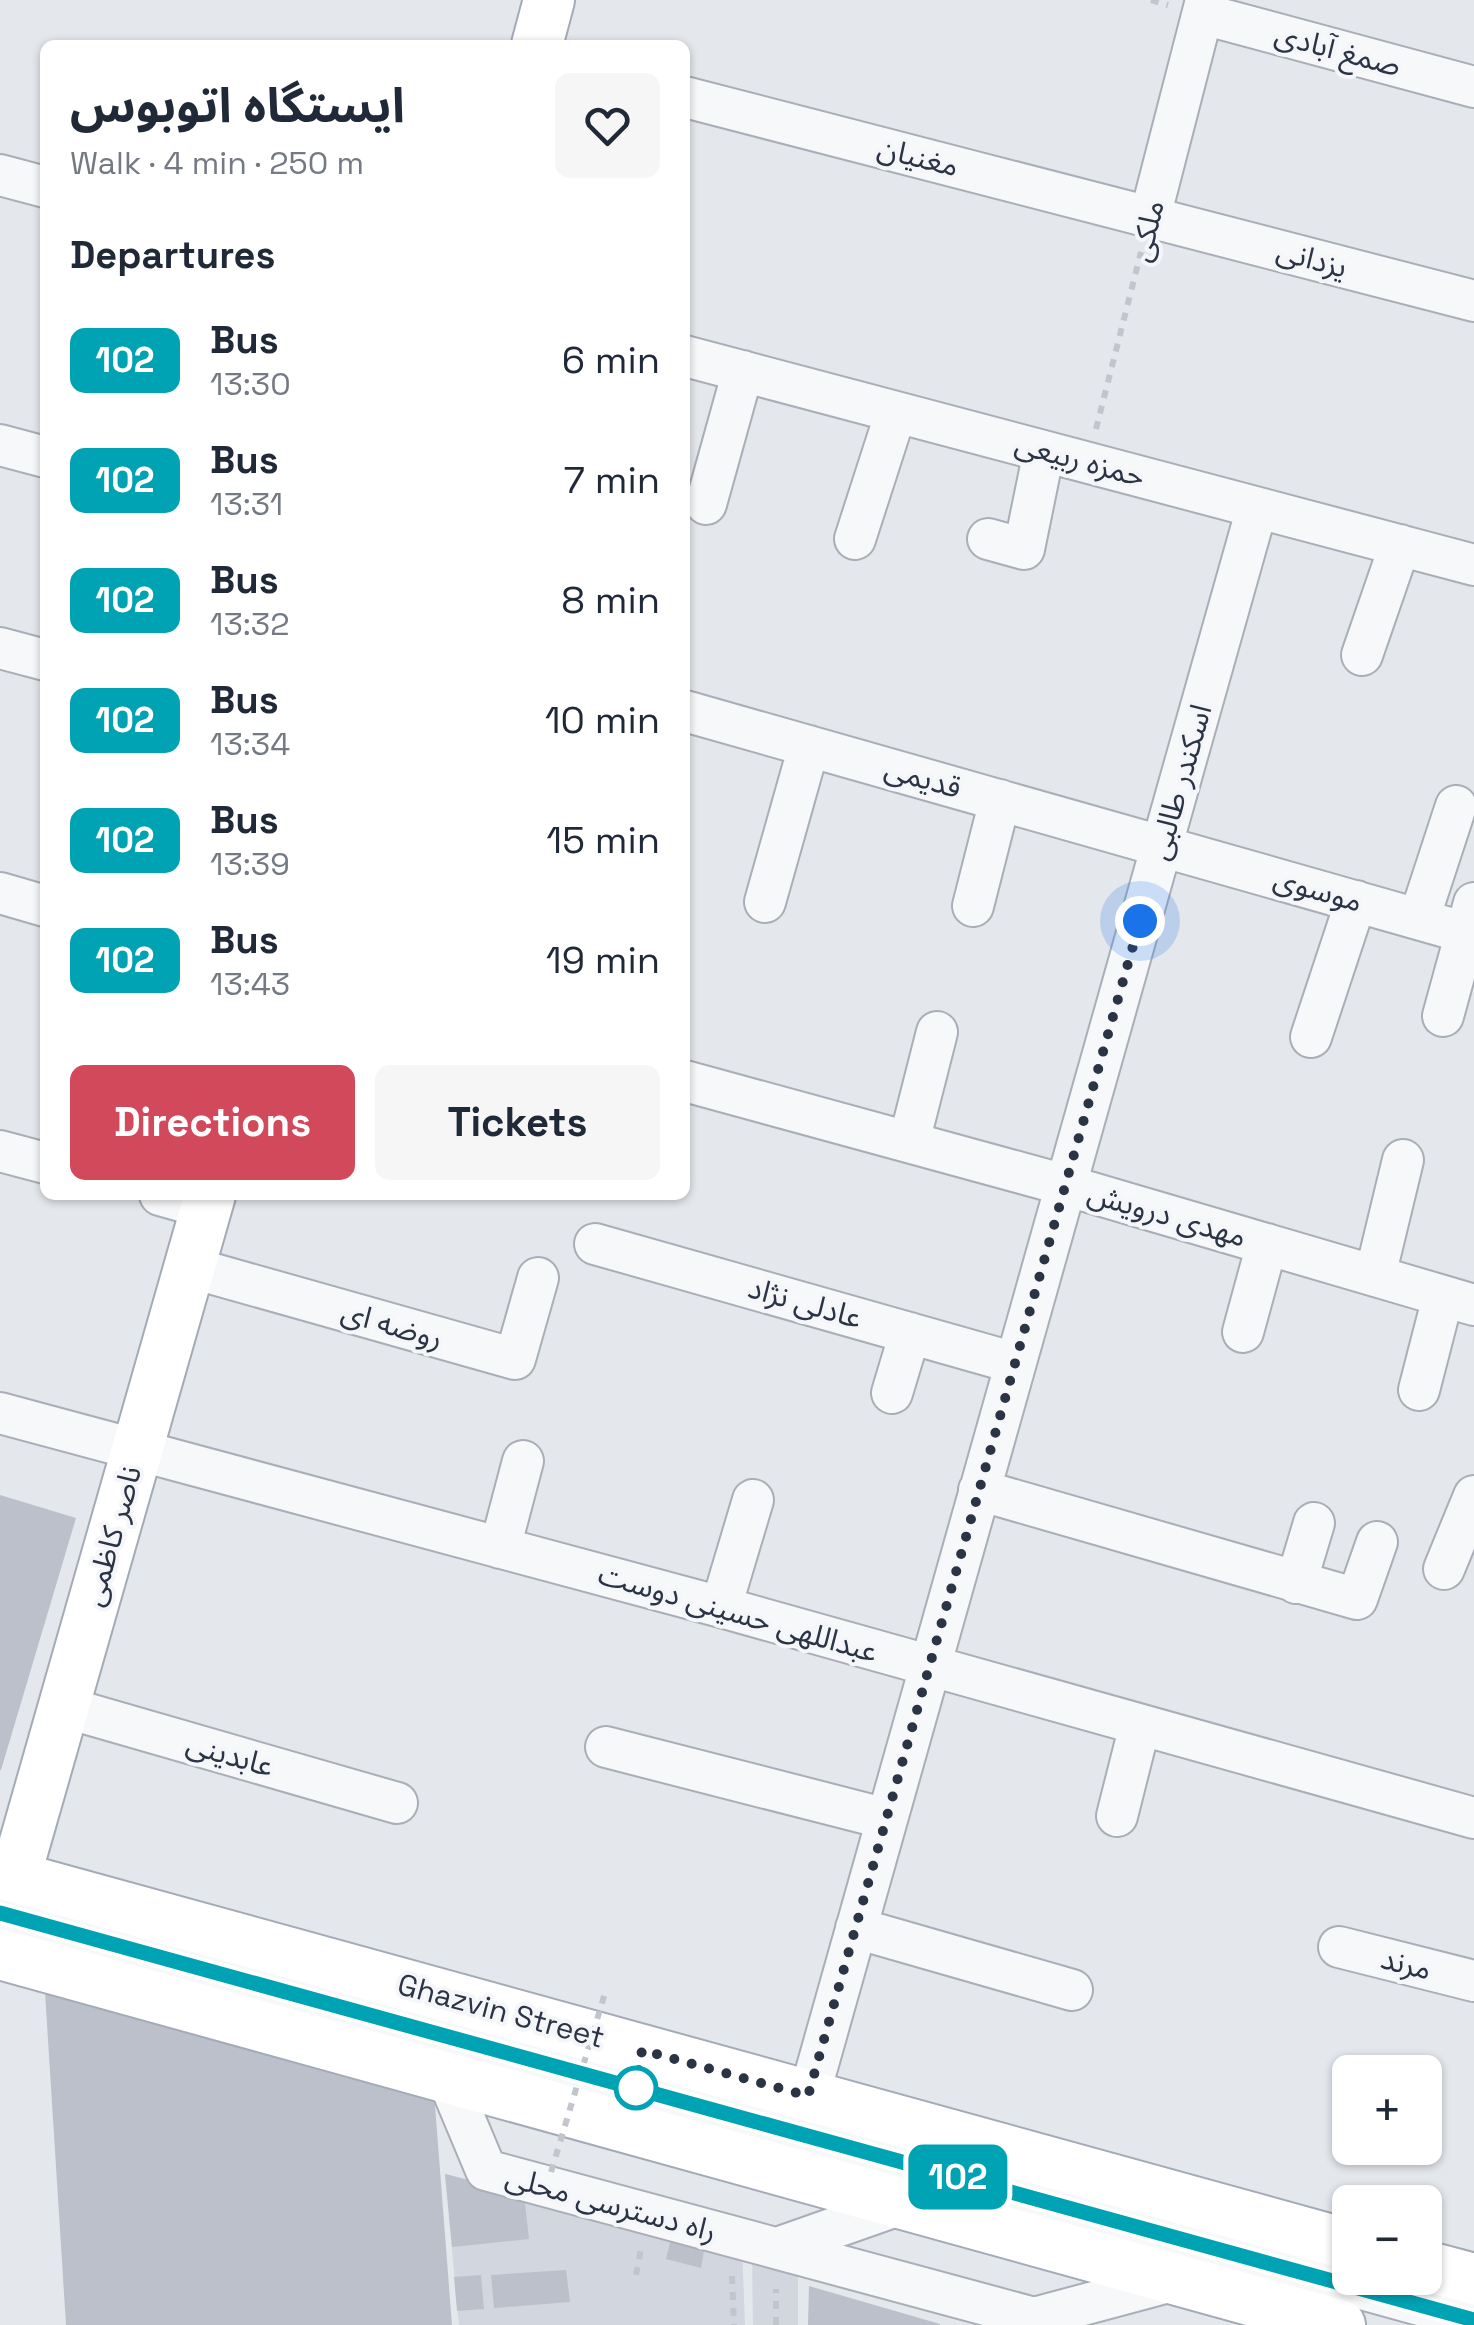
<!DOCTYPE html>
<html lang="en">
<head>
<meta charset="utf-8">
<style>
	:root { --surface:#fff; --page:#f6f6f7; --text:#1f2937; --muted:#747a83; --accent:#d1495b }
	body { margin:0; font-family:"Space Grotesk","Noto Sans Arabic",sans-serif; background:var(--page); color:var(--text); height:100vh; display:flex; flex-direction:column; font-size:38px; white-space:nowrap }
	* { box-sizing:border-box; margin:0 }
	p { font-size:32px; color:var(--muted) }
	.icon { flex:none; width:55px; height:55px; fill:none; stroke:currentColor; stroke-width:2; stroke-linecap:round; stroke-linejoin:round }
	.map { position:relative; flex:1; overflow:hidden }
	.sheet { position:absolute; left:40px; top:40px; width:650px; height:1160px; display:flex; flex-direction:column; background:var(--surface); border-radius:15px; box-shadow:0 2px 8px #0004 }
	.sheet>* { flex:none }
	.badge { padding:0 20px; border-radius:15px; font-size:35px; line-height:65px }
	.fabs { position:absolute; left:1332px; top:2055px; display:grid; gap:20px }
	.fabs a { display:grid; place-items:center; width:110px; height:110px; border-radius:15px; background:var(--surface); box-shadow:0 2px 8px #0004; font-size:50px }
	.you { position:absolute; width:50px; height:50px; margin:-25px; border:8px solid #fff; border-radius:50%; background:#1a73e8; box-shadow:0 0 0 15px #1a73e833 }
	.map>.badge { position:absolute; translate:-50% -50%; box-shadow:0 0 0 5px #fff }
	h2 { padding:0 30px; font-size:38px; line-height:90px }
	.round { display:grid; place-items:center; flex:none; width:105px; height:105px; border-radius:15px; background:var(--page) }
	.head { display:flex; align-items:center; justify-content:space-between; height:170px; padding:0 30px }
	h1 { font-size:48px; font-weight:700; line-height:75px }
	.cta { display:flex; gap:20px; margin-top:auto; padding:20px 30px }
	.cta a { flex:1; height:115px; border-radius:15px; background:var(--accent); color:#fff; font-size:40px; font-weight:700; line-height:115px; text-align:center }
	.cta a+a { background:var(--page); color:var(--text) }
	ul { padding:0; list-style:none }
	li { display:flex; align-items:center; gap:30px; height:120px; padding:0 30px }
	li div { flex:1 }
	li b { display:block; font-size:38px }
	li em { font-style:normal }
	li .badge { min-width:110px; font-weight:700; text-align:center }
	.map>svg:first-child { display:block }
	.built { fill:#d2d6de }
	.building { fill:#bbc0ca }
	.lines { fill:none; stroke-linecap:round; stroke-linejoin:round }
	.minor-casing { stroke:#a9aeb7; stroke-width:44 }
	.major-casing { stroke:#a3abb8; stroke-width:54 }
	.path { stroke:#c2c5cb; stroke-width:6; stroke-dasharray:8 8; stroke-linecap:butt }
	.minor { stroke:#f7f8fa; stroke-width:40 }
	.major { stroke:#fff; stroke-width:50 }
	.path-bridge { stroke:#c2c5cb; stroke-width:6; stroke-dasharray:8 8; stroke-linecap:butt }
	.line-casing { stroke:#fff; stroke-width:22 }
	.line { stroke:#00a3b4; stroke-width:15 }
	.walk { stroke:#2b3445; stroke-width:10; stroke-dasharray:0 18 }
	.stop-dot { fill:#fff; stroke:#00a3b4; stroke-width:5 }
	.labels { text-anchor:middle; stroke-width:8; stroke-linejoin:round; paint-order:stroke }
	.street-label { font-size:30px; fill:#2b3445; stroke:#f4f6f9 }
</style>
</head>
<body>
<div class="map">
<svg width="1474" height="2325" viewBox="0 0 1474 2325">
	<rect width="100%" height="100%" fill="#e4e7ec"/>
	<path class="built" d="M445 2174 742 2247 745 2325H459Z
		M752 2252 798 2270V2325H753Z"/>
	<path class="building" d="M0 1495 76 1518 1 1770H0Z
		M45 1992 434 2093 452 2325H66Z
		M445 2174 524 2194 529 2239 452 2247Z
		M673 2231 706 2239 701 2268 666 2259Z
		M566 2270 570 2302 494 2308 491 2275Z
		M481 2275 484 2309 457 2311 454 2277Z
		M809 2286 940 2324V2325H808Z"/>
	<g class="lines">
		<g class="minor-casing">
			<path id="minor" d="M1203 14 1474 87
				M685 97 1474 301
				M0 175 45 187
				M1150 217 1206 0
				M685 356 1474 565
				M0 445 45 457
				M706 504 743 371
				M855 539 896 412
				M988 539 1024 549 1044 451
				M0 648 45 660
				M1362 655 1400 545
				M685 711 1474 935
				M0 893 45 906
				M765 902 809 746
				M973 906 1000 800
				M1419 919 1456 806
				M1443 1016 1474 903
				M1311 1037 1356 901
				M685 1081 1065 1185 1474 1305
				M909 1142 937 1032
				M0 1151 45 1163
				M160 1195 206 1208
				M595 1244 1015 1363
				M189 1267 515 1359 538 1278
				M1375 1276 1403 1160
				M1243 1332 1267 1244
				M1419 1390 1443 1297
				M892 1393 910 1333
				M0 1413 721 1607 1474 1818
				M979 1490 1357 1599 1377 1542
				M500 1548 523 1461
				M1444 1569 1474 1496
				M1296 1583 1314 1523
				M721 1607 753 1500
				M64 1707 397 1803
				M606 1747 887 1819
				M1117 1816 1140 1725
				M0 1913 1474 2320
				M856 1928 1072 1990
				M1339 1947 1474 1981
				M447 2077 486 2170 1034 2318 1176 2280
				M809 2096 1257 508
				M777 2248 905 2203"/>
		</g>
		<g class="major-casing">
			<path id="major" d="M537 45 549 0
				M0 1873 1350 2245
				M15 1877 210 1195
				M0 1954 1340 2325
				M1425 2266 1474 2279"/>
		</g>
		<path class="path" d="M1151 0 1168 5
			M1096 429 1141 252
			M636 2275 641 2249
			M732 2276 734 2325
			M776 2325V2289"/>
		<use href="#minor" class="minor"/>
		<use href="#major" class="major"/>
		<path class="path-bridge" d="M551 2172 605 1993"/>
	</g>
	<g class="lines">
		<g class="line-casing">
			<path id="line" d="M0 1913 1474 2320"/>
		</g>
		<use href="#line" class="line"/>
		<path class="walk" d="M636 2088 642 2050 808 2096 1140 921"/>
	</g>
	<circle class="stop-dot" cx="636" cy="2088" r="20"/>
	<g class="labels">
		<g class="street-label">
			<text transform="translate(1338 50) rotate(15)" y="10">صمغ آبادی</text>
			<text transform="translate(918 157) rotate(14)" y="10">مغنیان</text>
			<text transform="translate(1147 231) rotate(-76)" y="10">ملکی</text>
			<text transform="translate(1312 259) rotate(15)" y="10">یزدانی</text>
			<text transform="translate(1080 460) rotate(15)" y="10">حمزه ربیعی</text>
			<text transform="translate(923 778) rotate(16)" y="10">قدیمی</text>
			<text transform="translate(1180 782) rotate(-74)" y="10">اسکندر طالبی</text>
			<text transform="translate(1318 890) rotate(16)" y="10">موسوی</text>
			<text transform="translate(1167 1215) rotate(16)" y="10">مهدی درویش</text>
			<text transform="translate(805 1303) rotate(16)" y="10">عادلی نژاد</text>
			<text transform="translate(392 1325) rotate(16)" y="10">روضه ای</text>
			<text transform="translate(112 1536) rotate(-74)" y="10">ناصر کاظمی</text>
			<text transform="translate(738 1613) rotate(16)" y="10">عبداللهی حسینی دوست</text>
			<text transform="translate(230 1755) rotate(16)" y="10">عابدینی</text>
			<text transform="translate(1406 1964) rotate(14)" y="10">مرند</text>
			<text transform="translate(501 2011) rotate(15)" y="10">Ghazvin Street</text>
			<text transform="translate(611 2204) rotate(15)" y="10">راه دسترسی محلی</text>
		</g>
	</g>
</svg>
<div class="fabs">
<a>+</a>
<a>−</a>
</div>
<div class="you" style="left:1140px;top:921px"></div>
<b class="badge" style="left:958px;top:2177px;background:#00a3b4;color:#fff">102</b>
<section class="sheet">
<div class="head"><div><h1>ایستگاه اتوبوس</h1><p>Walk · 4 min · 250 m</p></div><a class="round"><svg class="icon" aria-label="heart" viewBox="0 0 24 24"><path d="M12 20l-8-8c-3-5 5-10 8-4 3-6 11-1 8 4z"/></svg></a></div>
<h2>Departures</h2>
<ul>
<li><span class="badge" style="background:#00a3b4;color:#fff">102</span><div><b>Bus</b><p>13:30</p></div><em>6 min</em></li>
<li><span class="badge" style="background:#00a3b4;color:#fff">102</span><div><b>Bus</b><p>13:31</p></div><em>7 min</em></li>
<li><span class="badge" style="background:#00a3b4;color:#fff">102</span><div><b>Bus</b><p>13:32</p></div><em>8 min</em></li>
<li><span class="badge" style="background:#00a3b4;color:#fff">102</span><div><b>Bus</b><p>13:34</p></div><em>10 min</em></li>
<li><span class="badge" style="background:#00a3b4;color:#fff">102</span><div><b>Bus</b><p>13:39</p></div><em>15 min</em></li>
<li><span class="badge" style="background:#00a3b4;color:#fff">102</span><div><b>Bus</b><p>13:43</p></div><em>19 min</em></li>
</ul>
<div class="cta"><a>Directions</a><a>Tickets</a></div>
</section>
</div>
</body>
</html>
